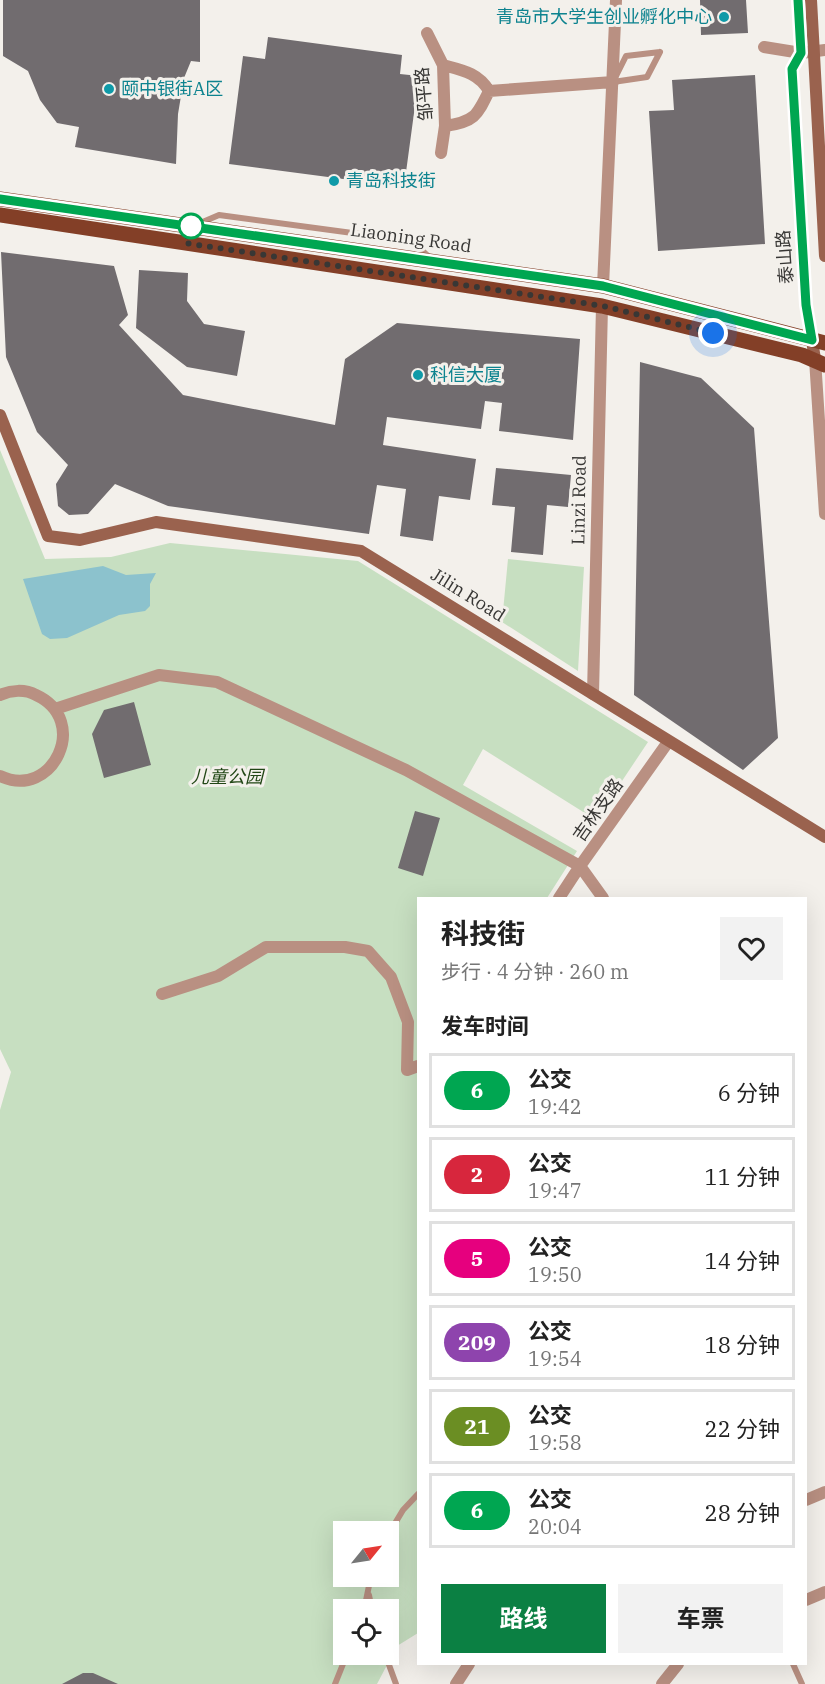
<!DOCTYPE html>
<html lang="zh">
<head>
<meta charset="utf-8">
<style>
	:root { --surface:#fff; --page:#f2f2f2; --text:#222; --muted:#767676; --line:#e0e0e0; --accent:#0b8043 }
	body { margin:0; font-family:"IBM Plex Serif","Noto Sans SC",serif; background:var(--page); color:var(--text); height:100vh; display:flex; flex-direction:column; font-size:22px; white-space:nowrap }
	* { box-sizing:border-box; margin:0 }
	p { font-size:20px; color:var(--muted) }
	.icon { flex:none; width:33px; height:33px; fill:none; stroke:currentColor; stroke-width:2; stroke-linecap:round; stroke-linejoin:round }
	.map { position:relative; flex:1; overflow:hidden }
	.panel { position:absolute; left:417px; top:897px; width:390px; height:768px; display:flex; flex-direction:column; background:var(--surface); border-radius:0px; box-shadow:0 6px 24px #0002 }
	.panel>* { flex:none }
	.badge { padding:0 12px; border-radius:20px; font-size:21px; line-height:39px }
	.needle { width:39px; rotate:60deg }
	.fabs { position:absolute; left:333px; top:1521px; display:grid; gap:12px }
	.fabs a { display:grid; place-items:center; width:66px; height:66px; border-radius:0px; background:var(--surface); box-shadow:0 6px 24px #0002; font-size:30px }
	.you { position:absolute; width:30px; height:30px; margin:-15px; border:4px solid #fff; border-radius:50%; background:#1a73e8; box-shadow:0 0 0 9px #1a73e833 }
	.map>.badge { position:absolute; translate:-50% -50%; box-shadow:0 0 0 3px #fff }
	h2 { padding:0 24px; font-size:22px; line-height:54px }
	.round { display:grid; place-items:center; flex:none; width:63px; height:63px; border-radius:0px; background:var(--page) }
	.overview { display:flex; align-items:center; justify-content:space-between; height:102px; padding:0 24px }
	h1 { font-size:28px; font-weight:700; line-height:45px }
	.primary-button { display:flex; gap:12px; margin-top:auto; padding:12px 24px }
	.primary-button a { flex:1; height:69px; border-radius:0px; background:var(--accent); color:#fff; font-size:24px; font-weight:700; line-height:69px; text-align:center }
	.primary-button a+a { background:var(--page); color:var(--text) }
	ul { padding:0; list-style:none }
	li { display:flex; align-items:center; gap:18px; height:75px; margin:0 12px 9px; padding:0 12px; border:3px solid var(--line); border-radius:0px }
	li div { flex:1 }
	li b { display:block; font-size:22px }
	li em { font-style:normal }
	li .badge { min-width:66px; font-weight:700; text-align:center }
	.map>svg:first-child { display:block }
	.green { fill:#c7dfc1; fill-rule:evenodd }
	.water { fill:#8cc2cd }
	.building { fill:#716c6f }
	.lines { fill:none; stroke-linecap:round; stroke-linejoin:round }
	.lane { stroke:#b99082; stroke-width:6 }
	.street { stroke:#b99082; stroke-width:12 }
	.secondary { stroke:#9a624e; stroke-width:12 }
	.primary { stroke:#833f27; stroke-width:15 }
	.line-casing { stroke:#fff; stroke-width:14 }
	.line { stroke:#00a651; stroke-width:9 }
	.walk { stroke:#383735; stroke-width:6; stroke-dasharray:0 10.8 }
	.culture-dot { fill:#0f9aa8; stroke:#f3f0eb; stroke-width:2 }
	.stop-dot { fill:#fff; stroke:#00a651; stroke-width:3 }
	.labels { text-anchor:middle; stroke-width:6; stroke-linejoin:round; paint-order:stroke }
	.culture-label { font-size:18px; fill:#0d838f; stroke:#f3f0eb; text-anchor:start }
	.street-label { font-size:18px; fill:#383735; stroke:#f3f0eb }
	.park-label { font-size:18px; font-style:italic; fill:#214615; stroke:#f3f0eb }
</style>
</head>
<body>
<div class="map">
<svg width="825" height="1684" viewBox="0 0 825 1684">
	<rect width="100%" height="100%" fill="#f3f0eb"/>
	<path class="green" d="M0 450 45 559 111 557 170 543 358 561 648 742 596 820 483 749 463 785 577 851 547 898H418V1633L397 1646 377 1684H0V1110L11 1072 0 1049ZM344 1532H388V1576H344ZM344 1610H388V1654H344Z
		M508 559 584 567 578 671 502 622Z"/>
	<path class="water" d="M103 566 126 575 156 573 150 584V606L145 611 119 615 67 638 50 639 42 634 23 579Z"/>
	<path class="building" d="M3 0H200V62L191 61 184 78 178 114 176 164 75 147 79 127 57 123 40 100 28 71 3 56Z
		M700 0H746L748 33 701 35Z
		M268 37 402 55 400 74 419 76 404 187 229 164 243 56 265 59Z
		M755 75 765 244 658 251 649 111 674 110 672 80Z
		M1 252 114 266 128 315 119 325 183 395 335 425 345 359 397 323 580 339 573 440 499 431 502 403 485 401 481 429 387 417 383 445 476 459 470 500 439 496 433 541 400 536 406 489 377 485 369 534 168 506 115 484 88 514 69 515 58 506 56 484 68 465 37 432 6 357Z
		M139 270 188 273 187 301 204 324 245 331 237 376 187 367 136 328Z
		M640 362 701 378 754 428 778 738 743 770 634 695Z
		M496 468 571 475 568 507 547 505 543 555 511 552 515 507 492 505Z
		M134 702 151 765 104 778 92 734 104 710Z
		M415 811 440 818 423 876 398 868Z
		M83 1673H93L118 1684H62Z"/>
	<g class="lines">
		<path class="lane" d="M616 76 626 56 660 52
			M613 82 647 77 660 52
			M198 224 219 215 412 241 430 258
			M388 1535 403 1510 418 1494
			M369 1595 372 1610
			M364 1610 371 1576
			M385 1654 396 1684
			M793 1664 802 1684
			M335 1684 347 1654"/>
		<path class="street" d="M427 33 443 65 445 126 441 153
			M764 47 801 53 825 50
			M443 65C462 70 479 73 489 91 477 116 474 122 445 126
			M489 91 613 82
			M603 286 616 0
			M815 359 825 514
			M593 694 602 306
			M0 695C11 690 25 689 36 695 91 720 53 801 0 776
			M55 709 159 675 217 682 406 770 580 866 559 898
			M603 898 580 866 668 742
			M162 994 218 976 266 947H345L368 951 391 977 408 1022 407 1070 418 1066
			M806 1500 825 1492
			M806 1600 825 1592
			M456 1684 469 1664
			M662 1684 678 1664"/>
		<path class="secondary" d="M798 0 801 53 792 69 806 305 815 359
			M811 0 825 256
			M0 415 48 536 80 540 156 522 361 551 825 837"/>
		<path class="primary" d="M0 199 603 286 825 343
			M0 215 602 306 802 355 825 365"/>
	</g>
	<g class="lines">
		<g class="line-casing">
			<path id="line" d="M0 199 603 286 812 340 806 305 792 69 801 53 798 0"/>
		</g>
		<use href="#line" class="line"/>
		<path class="walk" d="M191 226 185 243 603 306 713 333"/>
	</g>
	<g class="culture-dot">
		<circle cx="724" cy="17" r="6"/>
		<circle cx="109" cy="89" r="6"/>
		<circle cx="334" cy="181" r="6"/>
		<circle cx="418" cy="375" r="6"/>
	</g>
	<circle class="stop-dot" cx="191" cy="226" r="12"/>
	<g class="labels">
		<g class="culture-label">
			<text x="712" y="23" text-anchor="end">青岛市大学生创业孵化中心</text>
			<text x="121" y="95">颐中银街A区</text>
			<text x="346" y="187">青岛科技街</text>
			<text x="430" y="381">科信大厦</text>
		</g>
		<g class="street-label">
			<text transform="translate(424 94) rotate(-95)" y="6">邹平路</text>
			<text transform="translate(411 238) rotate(8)" y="6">Liaoning Road</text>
			<text transform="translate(785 257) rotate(-94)" y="6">泰山路</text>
			<text transform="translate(579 500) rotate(-89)" y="6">Linzi Road</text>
			<text transform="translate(468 595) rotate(32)" y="6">Jilin Road</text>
			<text transform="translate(598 810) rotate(-55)" y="6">吉林支路</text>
		</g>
		<g class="park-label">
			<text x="227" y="783">儿童公园</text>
		</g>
	</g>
</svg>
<div class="fabs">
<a><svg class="needle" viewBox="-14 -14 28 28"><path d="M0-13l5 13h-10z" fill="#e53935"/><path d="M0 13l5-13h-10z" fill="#767676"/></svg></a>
<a><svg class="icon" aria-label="locate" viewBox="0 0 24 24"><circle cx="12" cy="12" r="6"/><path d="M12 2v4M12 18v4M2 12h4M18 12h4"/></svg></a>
</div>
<div class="you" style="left:713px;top:333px"></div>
<section class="panel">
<div class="overview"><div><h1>科技街</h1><p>步行 · 4 分钟 · 260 m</p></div><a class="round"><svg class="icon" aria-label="heart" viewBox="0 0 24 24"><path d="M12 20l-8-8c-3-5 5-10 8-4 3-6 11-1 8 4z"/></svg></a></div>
<h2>发车时间</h2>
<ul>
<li><span class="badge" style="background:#00a651;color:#fff">6</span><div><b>公交</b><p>19:42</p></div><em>6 分钟</em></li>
<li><span class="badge" style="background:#d7263d;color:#fff">2</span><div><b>公交</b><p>19:47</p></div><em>11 分钟</em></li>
<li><span class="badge" style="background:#e6007e;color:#fff">5</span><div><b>公交</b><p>19:50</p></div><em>14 分钟</em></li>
<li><span class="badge" style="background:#8e44ad;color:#fff">209</span><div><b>公交</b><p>19:54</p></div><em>18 分钟</em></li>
<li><span class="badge" style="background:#6b8e23;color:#fff">21</span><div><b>公交</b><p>19:58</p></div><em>22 分钟</em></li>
<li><span class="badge" style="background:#00a651;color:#fff">6</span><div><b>公交</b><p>20:04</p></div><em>28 分钟</em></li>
</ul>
<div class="primary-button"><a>路线</a><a>车票</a></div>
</section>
</div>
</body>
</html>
